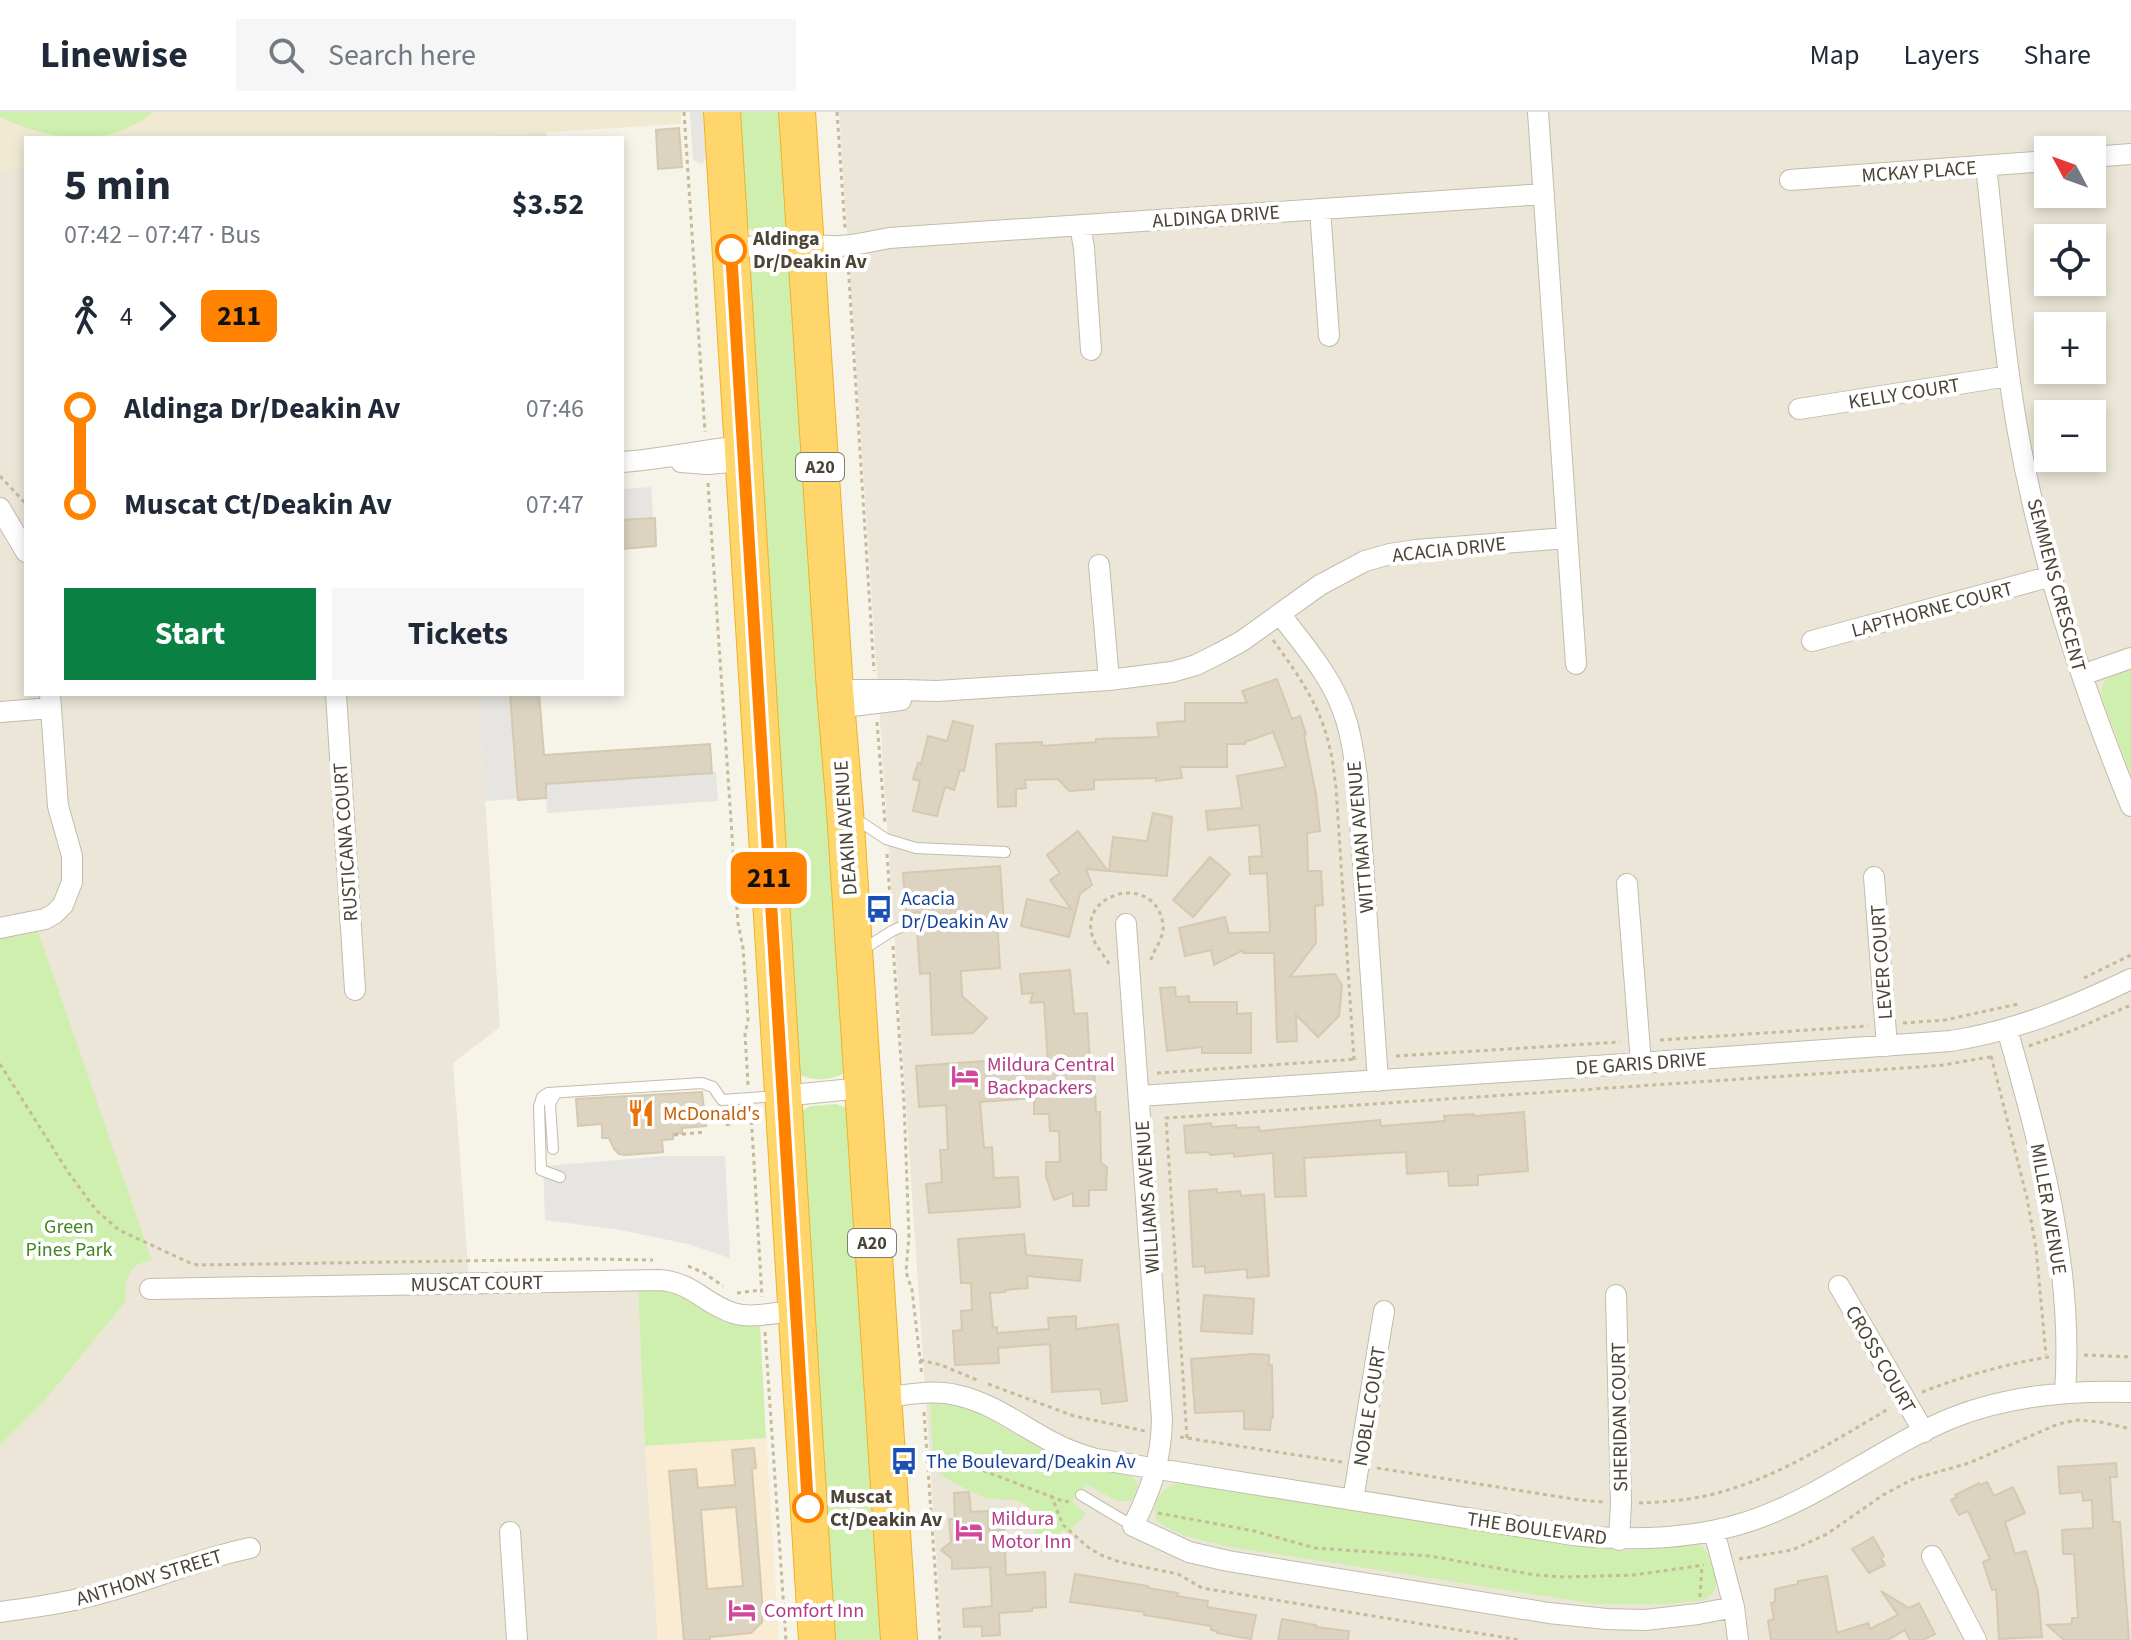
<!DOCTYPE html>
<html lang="en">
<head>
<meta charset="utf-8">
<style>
	:root { --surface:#fff; --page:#f6f6f7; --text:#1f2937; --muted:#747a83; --line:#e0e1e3; --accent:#0b8043 }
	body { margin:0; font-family:"Source Sans 3",sans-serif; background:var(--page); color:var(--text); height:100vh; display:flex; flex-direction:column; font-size:30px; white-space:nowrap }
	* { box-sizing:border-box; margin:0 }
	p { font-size:26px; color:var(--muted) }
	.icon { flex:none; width:44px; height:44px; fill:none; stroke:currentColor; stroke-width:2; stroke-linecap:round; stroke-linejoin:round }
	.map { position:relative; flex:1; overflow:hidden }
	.sheet { position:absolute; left:24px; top:24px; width:600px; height:560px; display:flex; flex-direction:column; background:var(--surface); border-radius:0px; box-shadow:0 4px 12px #0003 }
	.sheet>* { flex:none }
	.badge { padding:0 16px; border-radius:12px; font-size:28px; line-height:52px }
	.needle { width:52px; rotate:311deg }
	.fabs { position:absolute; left:2034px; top:24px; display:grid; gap:16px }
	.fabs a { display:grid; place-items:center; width:72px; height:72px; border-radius:0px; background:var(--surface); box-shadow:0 4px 12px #0003; font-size:40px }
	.map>.badge { position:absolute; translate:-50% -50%; box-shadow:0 0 0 4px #fff }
	.legs { display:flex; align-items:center; gap:12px; height:88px; padding:0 40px; font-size:26px }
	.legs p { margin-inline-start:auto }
	.summary { display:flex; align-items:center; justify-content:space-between; height:136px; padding:0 40px }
	h1 { font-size:44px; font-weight:700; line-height:60px }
	.button { display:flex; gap:16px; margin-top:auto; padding:16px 40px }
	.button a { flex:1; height:92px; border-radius:0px; background:var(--accent); color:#fff; font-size:32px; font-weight:700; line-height:92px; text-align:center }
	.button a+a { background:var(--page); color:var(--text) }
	ul { padding:0 40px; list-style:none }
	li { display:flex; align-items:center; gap:28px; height:96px; font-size:30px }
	li i { display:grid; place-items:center; width:12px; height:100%; margin:0 10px; background:currentColor }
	li i::after { content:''; width:20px; height:20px; margin:-10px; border:6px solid; border-radius:50%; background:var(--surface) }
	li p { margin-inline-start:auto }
	li:first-child i { background:linear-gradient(#0000 50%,currentColor 0) }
	li:last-child i { background:linear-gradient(currentColor 50%,#0000 0) }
	header { display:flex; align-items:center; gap:48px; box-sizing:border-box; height:112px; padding:0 40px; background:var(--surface); border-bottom:2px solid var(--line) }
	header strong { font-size:38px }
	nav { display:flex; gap:44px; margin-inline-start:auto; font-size:28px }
	.search { width:560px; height:72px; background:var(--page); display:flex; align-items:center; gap:20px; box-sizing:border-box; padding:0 28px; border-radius:0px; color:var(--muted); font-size:30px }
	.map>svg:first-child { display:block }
	.residential { fill:#ebe6d7; fill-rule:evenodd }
	.commercial { fill:#faebd3 }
	.education { fill:#f1ead2 }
	.green { fill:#ceefae }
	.parking { fill:#e7e5e1 }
	.building { fill:#dcd3c0; stroke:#d5c9b0; stroke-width:2; fill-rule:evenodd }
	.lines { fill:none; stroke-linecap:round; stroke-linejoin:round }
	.lane-casing { stroke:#c3bcaa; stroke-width:12 }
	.street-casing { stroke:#c3bcaa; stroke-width:22 }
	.highway-casing { stroke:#efb22a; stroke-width:38 }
	.path { stroke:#c7b99a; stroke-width:3; stroke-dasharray:4 4; stroke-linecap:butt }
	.lane { stroke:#fff; stroke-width:10 }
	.street { stroke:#fff; stroke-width:20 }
	.highway { stroke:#ffd66c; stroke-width:36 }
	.line-1-casing { stroke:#fff; stroke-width:18 }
	.line-1 { stroke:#ff8200; stroke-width:12 }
	.stop-1-dot { fill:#fff; stroke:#ff8200; stroke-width:4 }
	.labels { text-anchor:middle; stroke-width:8; stroke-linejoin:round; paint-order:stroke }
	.shield { fill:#fff; stroke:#817c72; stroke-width:2 }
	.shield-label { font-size:18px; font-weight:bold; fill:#4b4436 }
	.street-label { font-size:20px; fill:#4b4436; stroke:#fff }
	.stop-label { font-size:20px; font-weight:bold; fill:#4b4436; stroke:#fff; text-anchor:start }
	.transit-label { font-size:20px; fill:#164399; stroke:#fff; text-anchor:start }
	.hotel-label { font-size:20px; fill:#b23c85; stroke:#fff; text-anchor:start }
	.food-label { font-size:20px; fill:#c56008; stroke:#fff; text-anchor:start }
	.park-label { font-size:20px; fill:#428521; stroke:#fff }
</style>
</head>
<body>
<header>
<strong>Linewise</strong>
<div class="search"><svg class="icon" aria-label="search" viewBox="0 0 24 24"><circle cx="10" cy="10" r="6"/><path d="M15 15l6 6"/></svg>Search here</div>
<nav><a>Map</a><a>Layers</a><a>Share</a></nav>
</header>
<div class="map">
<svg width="2131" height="1528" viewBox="0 0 2131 1528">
	<rect width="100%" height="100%" fill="#f6f3e9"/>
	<path class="residential" d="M839 0H2131V1528H942ZM2048 38H2092V82H2048ZM2048 126H2092V170H2048ZM2048 214H2092V258H2048ZM2048 302H2092V346H2048Z
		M547 20V26H452Z
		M26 55V582H478L500 915 453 951 470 1180 638 1178 645 1334 658 1528H0V57Z"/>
	<path class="commercial" d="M766 1326 779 1528H658L645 1334Z"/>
	<path class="education" d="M0 0H681V12L452 26H26V55L0 57Z"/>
	<path class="green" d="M0 0H153C107 38 51 29 0 5Z
		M734 0H785L788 113C778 122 759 123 747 116Z
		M781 145 790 148 845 960C833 969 810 970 797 961L749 153C757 144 769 145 781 145Z
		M2131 557V664L2101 583C2101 564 2116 562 2131 557Z
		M38 819 152 1149C129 1150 123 1168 126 1189L44 1289 0 1333V827Z
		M836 992 847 996 887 1528H830L801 999 811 994Z
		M668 1177 687 1186 724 1210 738 1213 760 1212 766 1326 645 1334 638 1178Z
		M930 1291 964 1295 977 1300C1008 1317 1038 1339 1072 1350 1084 1354 1127 1359 1134 1366 1139 1371 1137 1377 1136 1384L1129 1389H1117L1087 1372 1072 1390 1086 1402 1068 1421 1063 1418 1055 1427 1036 1430 1032 1398C1015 1384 1011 1389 991 1387 983 1387 956 1371 945 1366L939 1360H934Z
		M1180 1371 1493 1421 1623 1439 1700 1433C1715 1444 1726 1478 1704 1488L1667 1492H1596L1244 1437C1215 1431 1181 1427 1157 1409 1150 1392 1163 1373 1180 1371Z"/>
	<path class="parking" d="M690 0H703L706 46 702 52 693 48Z
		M651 375 653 406 622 408V377Z
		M478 582H510L517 687 485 689Z
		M716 660 718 689 547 701 546 673Z
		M667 1044H725L730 1146 688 1132 620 1118 545 1108 543 1054Z"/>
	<path class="building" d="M679 16 682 55 658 57 656 18Z
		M655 406 656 434 622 437V408Z
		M1277 567 1292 607 1300 604 1306 622 1304 623 1316 682 1320 719 1307 721 1308 759H1321L1323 793 1315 794 1316 831 1290 865 1335 862 1342 873 1339 904 1318 925 1296 903 1297 929 1277 930 1274 841H1243V838L1214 853 1211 838 1185 844 1179 816 1225 805 1229 821 1270 820 1267 761 1250 762 1249 745 1262 744 1259 713 1208 718 1206 699 1242 696 1237 664 1286 655 1273 620 1245 630V632H1227V655H1180L1182 666 1156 669V666L1094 668V677L1069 679 1058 667 1025 668 1026 676 1016 677V694L998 695 996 632 1042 630V634L1096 630V627L1159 625 1157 611 1185 609V591H1247L1242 579Z
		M510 582H539L544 643 710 632 712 661 546 672V686L518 688Z
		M953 609 973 614 964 659 960 658 954 678 945 675 937 704 913 699 920 669 913 667 918 651 921 652 928 624 947 629Z
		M1153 701 1172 705 1167 764 1109 759 1113 725 1147 729Z
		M1078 719 1108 759 1086 757 1092 773 1080 782 1069 825 1021 814 1027 787 1071 797 1050 768 1060 761 1047 743Z
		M1210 745 1230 762 1193 805 1173 788Z
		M1000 754 1004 810 997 808 1000 856 961 859 962 884 987 906 973 921 932 923 930 861 920 862 917 817 923 812 924 805 918 800 906 802 903 761Z
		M1070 858 1074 902 1087 901 1090 951H1094L1096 1000H1100L1101 1051 1107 1055 1106 1078H1089V1094H1073V1081L1054 1088 1046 1065V1050H1060L1059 1019H1050L1049 1002H1034V986L980 990 984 1036 992 1035 994 1066 1018 1065 1020 1095 929 1101 926 1072 942 1070 940 1038H948L946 993 919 995 916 954 1012 947V955L1048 953 1044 890 1030 891 1033 881 1022 882 1020 862Z
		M1175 875 1176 885 1189 884V890H1237V902L1251 901V941H1202V935L1167 939 1160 876Z
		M702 980 706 1014 682 1016V1021L673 1022V1027L662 1028 663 1040 626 1043 619 1042 614 1037 609 1026H602V1012L578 1014 576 987Z
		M1524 1000 1528 1059 1478 1063V1073L1449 1074 1448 1059 1407 1062 1406 1040 1304 1046 1306 1084 1275 1085 1273 1041 1234 1045V1041L1210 1043 1209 1040 1186 1041 1184 1014 1211 1011 1212 1015 1236 1013V1016L1259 1015 1260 1019 1380 1008 1381 1014 1445 1009 1444 1004 1474 1002V1004Z
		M1217 1077V1081L1240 1079 1241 1084 1264 1082 1269 1164 1247 1166V1157L1205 1161V1154L1193 1155 1189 1079Z
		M1024 1122 1026 1143 1082 1148 1080 1169 1027 1164 1028 1176 1005 1178V1180L990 1181 993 1216 997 1215V1221L1049 1217 1048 1206 1076 1204V1217L1118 1212 1127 1289 1102 1292 1100 1277 1052 1280 1050 1232 998 1236 999 1251 955 1253 953 1219 962 1218 961 1199 972 1198 971 1171H961L958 1127Z
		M1204 1183 1254 1187 1252 1222 1201 1219Z
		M1254 1242 1269 1243V1253H1272L1273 1306H1271L1270 1318 1244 1317V1299L1195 1301 1191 1247Z
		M754 1336 756 1356 752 1357 762 1487V1510L751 1521 710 1525V1528H684L669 1359 696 1357 698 1376 735 1373 732 1338ZM736 1395 743 1474 707 1477 701 1398Z
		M2116 1351 2117 1365H2110L2113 1410H2120L2129 1528H2064L2047 1513 2070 1512 2072 1510V1506H2078L2074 1442H2063L2062 1418 2093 1416 2092 1388 2083 1389 2082 1380 2060 1382 2058 1355Z
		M1987 1370 1994 1384 2013 1375 2025 1401 2005 1410 2015 1442 2026 1439 2038 1480 2042 1525 1999 1527 1996 1477 1992 1478 1983 1450 1990 1447 1968 1399 1959 1403 1951 1388 1957 1385 1955 1383 1979 1371 1980 1373Z
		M969 1380 971 1400 988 1399 989 1419 1004 1417 1006 1463 1045 1460 1046 1495 1032 1496V1499L999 1501 1000 1523 982 1524V1514L964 1515 963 1497 992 1494 990 1455 952 1457V1447L941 1438 951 1430 949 1407H955L954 1381Z
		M1873 1425 1884 1444 1881 1446 1885 1453 1869 1461 1852 1437Z
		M1075 1462 1148 1474V1476L1178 1481 1177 1484 1208 1489 1207 1495 1256 1503 1251 1527 1217 1521V1519L1211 1518V1514L1144 1503V1500L1070 1490Z
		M1827 1464 1837 1521 1868 1511 1870 1517 1898 1503 1881 1479 1909 1496 1919 1491 1935 1522 1923 1528H1910L1905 1518 1888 1528H1771L1768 1509 1774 1507 1771 1491 1775 1490V1477L1798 1472V1469Z
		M1282 1507 1316 1513V1515L1349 1519 1348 1528H1278Z"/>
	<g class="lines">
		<g class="lane-casing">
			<path id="lane" d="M853 705 886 727 916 736 1005 740
				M862 838 892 819 916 808
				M553 1037 550 992 556 981
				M560 1065 541 1058 539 994 542 985 548 981 702 971 713 975 722 988 777 984
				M1081 1383 1133 1414"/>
		</g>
		<g class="street-casing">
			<path id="street" d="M1538 0 1576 552
				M2092 45 2131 42
				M1986 54C1996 141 2002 228 2017 315 2040 445 2081 572 2131 694
				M1790 68 2048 49
				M1320 97 1329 224
				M1080 113 1084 136 1091 238
				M806 131C838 138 858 132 889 126L1544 82
				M731 136 806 131 814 128
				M1799 297 2009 264
				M622 350C663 347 702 338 743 334
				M681 350 707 352 745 349
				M0 396 26 440
				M1099 453 1109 568
				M1280 502C1305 535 1334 567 1346 608 1352 626 1354 646 1357 664L1378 969
				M1812 529 2052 464
				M2082 563 2131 546
				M835 578H904L937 579 1109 568 1172 560 1196 553 1220 541 1242 529 1320 473 1365 449 1390 442 1416 438 1566 426
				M336 582 355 878
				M836 596 901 588
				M0 600 51 596
				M1874 765 1887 934
				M1627 772 1641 951
				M1126 812 1162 1308C1161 1349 1151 1378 1133 1414L1189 1440 1228 1449 1549 1501 1606 1507 1645 1508 1698 1502 1734 1495
				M0 816 45 807 54 802 63 793 72 770V744L58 694 50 582
				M2007 917C2041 1035 2074 1157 2065 1280
				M782 984 862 976
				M1139 984 1641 951 1951 929C2015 919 2073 895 2131 867
				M1839 1174 1924 1320
				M150 1177 659 1168C693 1170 704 1192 733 1201 752 1207 776 1200 795 1199
				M1616 1183 1621 1391 1619 1428
				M882 1286C906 1283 933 1277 956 1283 994 1291 1022 1315 1056 1332 1069 1339 1082 1343 1096 1347L1573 1423C1631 1429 1691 1428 1747 1410 1821 1386 1881 1335 1952 1306 2009 1283 2070 1278 2131 1280
				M1353 1388 1384 1199
				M1714 1419 1734 1495 1738 1528
				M510 1420 517 1528
				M1932 1444 1976 1528
				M0 1500C37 1495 73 1490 109 1479 156 1466 201 1446 250 1436"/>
		</g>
		<g class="highway-casing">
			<path id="highway" d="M722 0 817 1528
				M797 0 835 578 845 699 899 1528"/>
		</g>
		<path class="path" d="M684 0 705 320
			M837 0 845 116
			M848 151 874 559
			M0 364 26 392
			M708 371 738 811 743 836 748 908 745 922 748 973
			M1273 528C1297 561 1320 593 1329 633 1333 647 1334 662 1336 676L1354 948
			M877 610 885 711
			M887 742 891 802
			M893 834 904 991 909 1124 906 1160 912 1178 922 1264
			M1109 852C1104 843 1096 835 1093 826 1076 781 1155 759 1163 812 1165 827 1152 838 1150 852
			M2084 866 2131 843
			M1903 911 1945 908 2018 892
			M1660 928 1868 914
			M2029 934 2071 919 2131 893
			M1396 944 1620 930
			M1991 944 2027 1086 2036 1136 2046 1243
			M0 952 68 1060 96 1098 119 1118 190 1151 198 1153 587 1147 653 1148
			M1157 961 1357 947
			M751 1001 762 1185
			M726 1013 751 1005
			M674 1023 705 1020
			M688 1154 704 1161 723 1174
			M737 1181 761 1178
			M765 1220 786 1528
			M2084 1243 2131 1245
			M920 1248 941 1253 977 1268
			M988 1272 1074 1304 1145 1319
			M1922 1280C1964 1264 2005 1252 2049 1245
			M924 1300 940 1528
			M1180 1325 1342 1350
			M1187 1326 1166 1006 1919 955 1943 953 1995 944
			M928 1352 946 1351 974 1355 1065 1390 1069 1389
			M1377 1356 1580 1388 1603 1390
			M1051 1383 1063 1413 1089 1436 1103 1444 1120 1450 1178 1462 1202 1476 1520 1528
			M1639 1391C1659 1390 1680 1389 1700 1385 1770 1371 1830 1331 1890 1296
			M1158 1401 1254 1419 1315 1436 1430 1444 1535 1463 1565 1465 1634 1463 1704 1453
			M1739 1447 1792 1438 1827 1422 1883 1383 1913 1367 1969 1351 2058 1312 2078 1308 2100 1310 2131 1317
			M1700 1485 1702 1453"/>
		<use href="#lane" class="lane"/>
		<use href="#street" class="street"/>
		<use href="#highway" class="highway"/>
	</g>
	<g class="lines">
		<g class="line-1-casing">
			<path id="line-1" d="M731 138 808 1395"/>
		</g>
		<use href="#line-1" class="line-1"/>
	</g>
	<defs>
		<g id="bus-bare" transform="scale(2.16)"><path d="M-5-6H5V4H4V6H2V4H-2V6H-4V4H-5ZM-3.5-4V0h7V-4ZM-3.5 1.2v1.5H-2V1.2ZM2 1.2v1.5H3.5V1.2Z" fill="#1a4fb4" stroke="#fff" stroke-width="2.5" paint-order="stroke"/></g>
		<g id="hotel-bare" transform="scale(2.16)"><path d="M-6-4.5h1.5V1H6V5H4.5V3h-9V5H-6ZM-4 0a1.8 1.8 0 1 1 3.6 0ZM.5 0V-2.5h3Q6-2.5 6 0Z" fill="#d1479c" stroke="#fff" stroke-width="2.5" paint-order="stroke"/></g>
		<g id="restaurant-bare" transform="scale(2.16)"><path d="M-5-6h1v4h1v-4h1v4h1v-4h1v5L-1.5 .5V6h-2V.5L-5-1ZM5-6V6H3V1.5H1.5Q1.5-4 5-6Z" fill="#e8710a" stroke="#fff" stroke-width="2.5" paint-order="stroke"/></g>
	</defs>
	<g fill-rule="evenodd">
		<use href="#bus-bare" x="879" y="797"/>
		<use href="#hotel-bare" x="965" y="964"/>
		<use href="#restaurant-bare" x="641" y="1001"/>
		<use href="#bus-bare" x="904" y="1349"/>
		<use href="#hotel-bare" x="969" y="1418"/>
		<use href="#hotel-bare" x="742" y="1498"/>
	</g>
	<g class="stop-1-dot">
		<circle cx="731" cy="138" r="14"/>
		<circle cx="808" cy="1395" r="14"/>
	</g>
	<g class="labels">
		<g class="shield">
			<rect x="796" y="341" width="48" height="28" rx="6"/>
			<rect x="848" y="1117" width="48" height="28" rx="6"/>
		</g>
		<g class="shield-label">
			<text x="820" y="361">A20</text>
			<text x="872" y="1137">A20</text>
		</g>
		<g class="street-label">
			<text transform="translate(1919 59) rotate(-4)" y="7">MCKAY PLACE</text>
			<text transform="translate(1216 104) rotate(-4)" y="7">ALDINGA DRIVE</text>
			<text transform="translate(1904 281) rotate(-9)" y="7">KELLY COURT</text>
			<text transform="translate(1449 437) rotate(-6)" y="7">ACACIA DRIVE</text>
			<text transform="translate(2057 473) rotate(75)" y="7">SEMMENS CRESCENT</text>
			<text transform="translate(1932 497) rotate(-15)" y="7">LAPTHORNE COURT</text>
			<text transform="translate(845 716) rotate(-94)" y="7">DEAKIN AVENUE</text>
			<text transform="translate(1360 725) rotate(-95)" y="7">WITTMAN AVENUE</text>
			<text transform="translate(345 730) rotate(-94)" y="7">RUSTICANA COURT</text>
			<text transform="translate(1881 850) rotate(-94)" y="7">LEVER COURT</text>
			<text transform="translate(1641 951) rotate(-4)" y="7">DE GARIS DRIVE</text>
			<text transform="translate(1147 1085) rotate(-94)" y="7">WILLIAMS AVENUE</text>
			<text transform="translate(2049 1097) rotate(80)" y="7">MILLER AVENUE</text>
			<text transform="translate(477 1171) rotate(-1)" y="7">MUSCAT COURT</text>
			<text transform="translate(1881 1247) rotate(60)" y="7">CROSS COURT</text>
			<text transform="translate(1369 1294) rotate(-81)" y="7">NOBLE COURT</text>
			<text transform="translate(1619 1305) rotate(-91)" y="7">SHERIDAN COURT</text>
			<text transform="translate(1537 1416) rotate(8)" y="7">THE BOULEVARD</text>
			<text transform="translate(149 1465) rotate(-17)" y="7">ANTHONY STREET</text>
		</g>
		<g class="stop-label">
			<text x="753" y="133">Aldinga<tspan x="753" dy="23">Dr/Deakin Av</tspan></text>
			<text x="830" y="1391">Muscat<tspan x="830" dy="23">Ct/Deakin Av</tspan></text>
		</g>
		<g class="transit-label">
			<text x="901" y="793">Acacia<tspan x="901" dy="23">Dr/Deakin Av</tspan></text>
			<text x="926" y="1356">The Boulevard/Deakin Av</text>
		</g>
		<g class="hotel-label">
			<text x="987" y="959">Mildura Central<tspan x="987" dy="23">Backpackers</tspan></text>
			<text x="991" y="1413">Mildura<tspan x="991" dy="23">Motor Inn</tspan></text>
			<text x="764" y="1505">Comfort Inn</text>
		</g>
		<g class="food-label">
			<text x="663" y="1008">McDonald's</text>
		</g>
		<g class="park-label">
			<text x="69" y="1121">Green<tspan x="69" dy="23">Pines Park</tspan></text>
		</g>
	</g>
</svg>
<div class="fabs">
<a><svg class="needle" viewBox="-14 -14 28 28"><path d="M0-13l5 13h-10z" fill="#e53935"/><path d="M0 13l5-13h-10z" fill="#747a83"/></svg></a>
<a><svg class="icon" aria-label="locate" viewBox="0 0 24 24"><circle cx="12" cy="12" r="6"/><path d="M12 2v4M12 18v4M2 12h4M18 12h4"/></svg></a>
<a>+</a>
<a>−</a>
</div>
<b class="badge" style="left:769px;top:766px;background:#ff8200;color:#111">211</b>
<section class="sheet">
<div class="summary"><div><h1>5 min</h1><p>07:42 – 07:47 · Bus</p></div><b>$3.52</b></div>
<div class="legs"><svg class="icon" aria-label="walk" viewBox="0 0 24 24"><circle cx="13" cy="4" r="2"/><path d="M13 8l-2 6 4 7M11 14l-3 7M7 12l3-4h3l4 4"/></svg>4<svg class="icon" aria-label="forward" viewBox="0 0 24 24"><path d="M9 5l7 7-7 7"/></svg><b class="badge" style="background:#ff8200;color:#111">211</b></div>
<ul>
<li><i style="color:#ff8200"></i><b>Aldinga Dr/Deakin Av</b><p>07:46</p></li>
<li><i style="color:#ff8200"></i><b>Muscat Ct/Deakin Av</b><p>07:47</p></li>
</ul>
<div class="button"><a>Start</a><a>Tickets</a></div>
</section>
</div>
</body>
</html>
